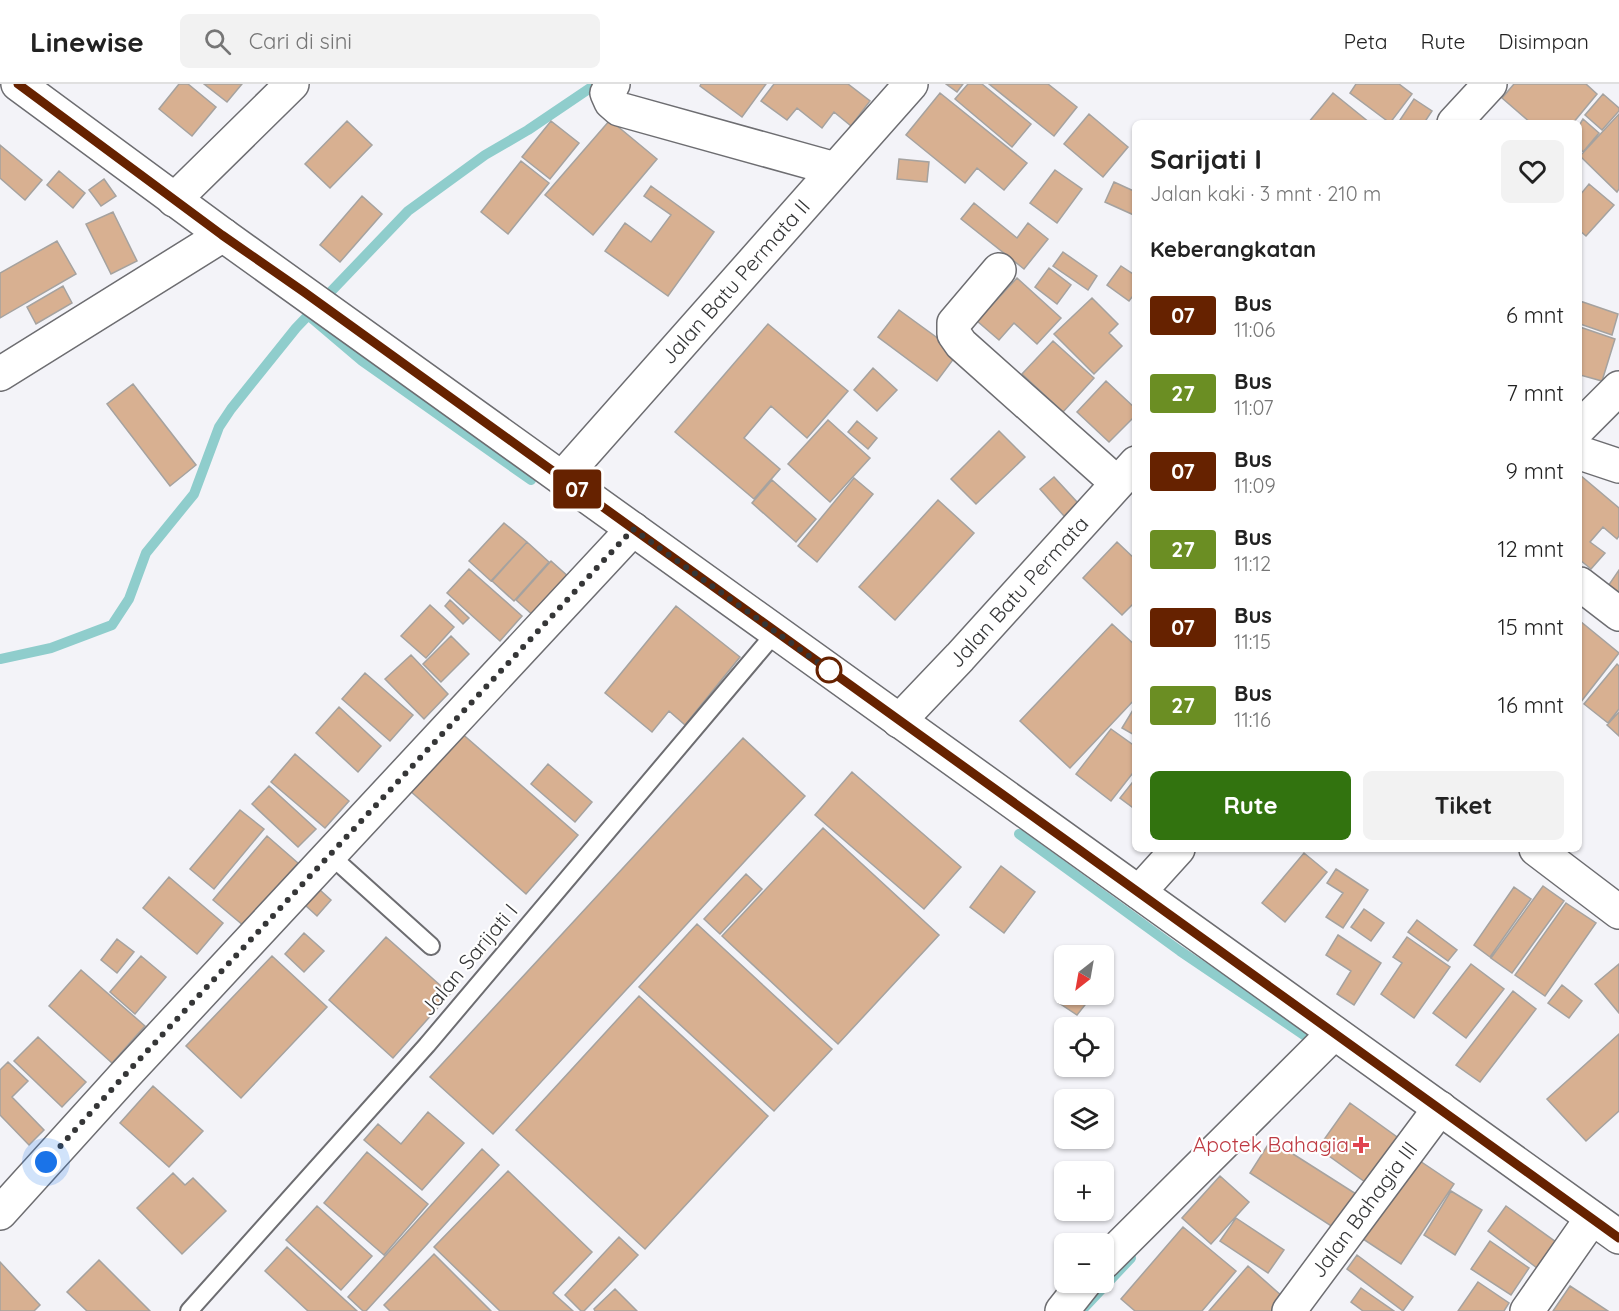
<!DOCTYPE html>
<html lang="id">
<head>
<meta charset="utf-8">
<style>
	:root { --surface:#fff; --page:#f2f2f2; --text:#222; --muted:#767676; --line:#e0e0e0; --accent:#32730f }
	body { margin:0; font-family:Quicksand,sans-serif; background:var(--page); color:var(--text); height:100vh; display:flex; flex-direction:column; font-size:22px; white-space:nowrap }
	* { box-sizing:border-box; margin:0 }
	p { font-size:20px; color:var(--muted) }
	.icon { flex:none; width:33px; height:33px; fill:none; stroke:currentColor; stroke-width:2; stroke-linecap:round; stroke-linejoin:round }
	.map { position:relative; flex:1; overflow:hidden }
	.panel { position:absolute; left:1132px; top:36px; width:450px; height:732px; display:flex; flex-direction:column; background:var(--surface); border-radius:9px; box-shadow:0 2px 4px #0004 }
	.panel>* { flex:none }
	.badge { padding:0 12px; border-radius:4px; font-size:21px; line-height:39px }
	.needle { width:39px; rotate:211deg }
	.tools { position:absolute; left:1054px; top:861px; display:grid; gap:12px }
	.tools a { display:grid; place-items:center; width:60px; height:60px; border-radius:9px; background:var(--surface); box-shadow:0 2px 4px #0004; font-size:30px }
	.you { position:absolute; width:30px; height:30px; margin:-15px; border:4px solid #fff; border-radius:50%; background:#1a73e8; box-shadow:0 0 0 9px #1a73e833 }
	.map>.badge { position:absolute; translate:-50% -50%; box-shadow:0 0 0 3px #fff }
	h2 { padding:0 18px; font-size:22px; line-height:54px }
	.round { display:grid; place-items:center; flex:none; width:63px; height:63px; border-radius:9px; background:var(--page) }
	.headline { display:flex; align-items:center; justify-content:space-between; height:102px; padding:0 18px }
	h1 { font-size:28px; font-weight:700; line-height:45px }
	.primary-button { display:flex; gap:12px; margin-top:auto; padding:12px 18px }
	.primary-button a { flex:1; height:69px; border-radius:9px; background:var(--accent); color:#fff; font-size:24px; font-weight:700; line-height:69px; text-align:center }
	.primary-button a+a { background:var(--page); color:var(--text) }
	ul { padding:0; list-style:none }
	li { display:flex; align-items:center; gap:18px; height:78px; padding:0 18px }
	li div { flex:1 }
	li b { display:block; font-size:22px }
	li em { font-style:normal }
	li .badge { min-width:66px; font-weight:700; text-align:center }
	header { display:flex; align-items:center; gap:36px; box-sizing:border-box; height:84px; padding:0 30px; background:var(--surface); border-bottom:2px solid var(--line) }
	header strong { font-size:28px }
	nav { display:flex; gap:33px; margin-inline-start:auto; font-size:21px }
	.search { width:420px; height:54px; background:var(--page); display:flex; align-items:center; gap:15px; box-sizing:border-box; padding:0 21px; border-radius:9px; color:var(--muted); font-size:22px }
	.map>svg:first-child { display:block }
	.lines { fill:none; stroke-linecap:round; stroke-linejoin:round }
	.stream { stroke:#8fcdcc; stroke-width:10 }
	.building { fill:#d8b091; stroke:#a5a29f; stroke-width:1.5 }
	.service-casing { stroke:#6d6d71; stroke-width:20 }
	.minor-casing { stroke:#6d6d71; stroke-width:36 }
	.primary-casing { stroke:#6d6d71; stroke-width:36 }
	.service { stroke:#fff; stroke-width:16 }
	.minor { stroke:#fff; stroke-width:33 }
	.primary { stroke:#fff; stroke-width:33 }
	.line-casing { stroke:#fff; stroke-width:14 }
	.line { stroke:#620; stroke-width:9 }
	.walk { stroke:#353637; stroke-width:6; stroke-dasharray:0 10.8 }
	.stop-dot { fill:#fff; stroke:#620; stroke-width:3 }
	.health-dot { fill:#e0444e; stroke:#fff; stroke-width:2 }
	.labels { text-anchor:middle; stroke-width:4.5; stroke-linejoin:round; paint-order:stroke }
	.street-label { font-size:21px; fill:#353637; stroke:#fff }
	.health-label { font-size:21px; fill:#be3a42; stroke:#fff; text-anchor:end }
</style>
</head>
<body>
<header>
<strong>Linewise</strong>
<div class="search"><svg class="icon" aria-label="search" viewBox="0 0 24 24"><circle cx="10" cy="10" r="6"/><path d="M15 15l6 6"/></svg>Cari di sini</div>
<nav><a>Peta</a><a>Rute</a><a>Disimpan</a></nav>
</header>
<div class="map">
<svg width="1619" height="1227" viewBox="0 0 1619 1227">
	<rect width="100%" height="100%" fill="#f3f3f8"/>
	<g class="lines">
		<path class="stream" d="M309 232 362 277 531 396
			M0 575 51 564 112 541 129 515 146 469 194 410 219 343 231 325 296 244 408 127 485 71 528 46 596 0
			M1019 750 1180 867 1304 951
			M1084 1224 1131 1174"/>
	</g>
	<path class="building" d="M179 0H188L216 23 192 52 159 25Z
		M204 0H242L227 18Z
		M701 0H766L742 33 700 2Z
		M774 0H848L870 17 851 42 834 28 822 44 797 24 787 36 761 17Z
		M946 0H963L957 8Z
		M968 0H982L1031 40 1012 63 955 15Z
		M989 0H1048L1077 23 1054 52Z
		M1356 0H1399L1412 10 1390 39 1350 9Z
		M1514 0H1586L1597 10 1573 39H1531L1502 14Z
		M940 9 1027 79 1004 106 977 84 965 99 906 51Z
		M1333 9 1370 39H1308Z
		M1603 10 1619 24V27L1602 46 1585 31Z
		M1414 15 1432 27 1424 39H1398Z
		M1089 30 1128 63 1103 93 1064 60Z
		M1619 30V105L1617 108 1580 72Z
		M1583 35 1599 49 1583 68 1580 64V40Z
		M610 36 657 75 593 151 545 111Z
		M347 37 372 61 330 104 305 80Z
		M551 37 579 59 550 95 522 73Z
		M0 61 42 96 25 116 0 94Z
		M899 75 929 78 927 98 897 95Z
		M521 77 549 99 508 150 481 128Z
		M1055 86 1082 105 1057 139 1030 119Z
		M59 87 85 109 73 124 47 101Z
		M104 95 116 112 101 122 89 106Z
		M1114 98 1136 108V132L1105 118Z
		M1589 100 1614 121 1586 152 1580 147V111Z
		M651 102 714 148 668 212 605 167 625 139 651 158 671 131 644 112Z
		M362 112 382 130 340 178 320 161Z
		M974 119 1017 154 1028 139 1048 155 1024 185 961 135Z
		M113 128 137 177 111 190 86 140Z
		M57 157 76 190 0 234V189Z
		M1063 168 1097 192 1088 206 1053 182Z
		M1121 182 1136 192V208L1129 217 1107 201Z
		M1049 184 1071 201 1057 220 1035 203Z
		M1017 194 1061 234 1037 260 1014 239 999 256 977 237Z
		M63 202 72 219 36 240 27 223Z
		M1092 214 1118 240 1109 249 1122 262 1094 290 1054 250Z
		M1580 217 1618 230 1612 251 1580 240Z
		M899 226 958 269 937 297 878 253Z
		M768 240 848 307 807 354 771 322 744 354 780 385 754 415 675 348Z
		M1580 243 1615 255 1602 297 1580 291Z
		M1053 257 1094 294 1063 328 1022 290Z
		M873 284 897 306 877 327 854 306Z
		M1106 297 1136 325V331L1109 358 1077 328Z
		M133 300 196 381 170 402 107 320Z
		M828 336 870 374 830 418 788 380Z
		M857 337 877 354 868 365 848 348Z
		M999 347 1025 373 976 420 951 395Z
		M1580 391 1619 424V452L1617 455 1603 443 1590 458 1605 469 1591 485 1580 476Z
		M1054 393 1078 419 1064 432 1040 405Z
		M854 394 873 410 817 478 798 462Z
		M772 396 816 435 796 458 752 419Z
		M938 416 974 449 895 536 859 503Z
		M504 439 527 458 491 497 469 477Z
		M527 458 549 478 514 517 492 497Z
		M1117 458 1136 476V517L1122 531 1083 494Z
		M551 477 570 494 535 533 516 516Z
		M469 485 522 532 500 557 447 509Z
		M1619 486V515L1606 505Z
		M450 516 469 534 463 540 445 522Z
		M430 521 454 543 426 574 401 552Z
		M676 522 740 573 685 641 669 627 652 648 605 609Z
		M1580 537 1619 569 1580 619Z
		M1112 540 1136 562V614L1070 684 1020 637Z
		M451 552 469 570 441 598 423 580Z
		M411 571 448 610 424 635 385 595Z
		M1617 580 1619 582V625L1608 639 1584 620Z
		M365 589 413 631 390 657 342 615Z
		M339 623 381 662 358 688 316 649Z
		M1133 626 1136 627V652L1122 644Z
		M1619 628V652L1607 641Z
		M1111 645 1136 663V685L1111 717 1076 690Z
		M459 647 578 751 526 810 408 705Z
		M743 654 805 712 493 1050 430 993Z
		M295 670 349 717 325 744 271 698Z
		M548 680 592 718 575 738 531 700Z
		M852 688 961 783 924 825 815 731Z
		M1136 694V726L1120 714Z
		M269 702 316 745 298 763 252 720Z
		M240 726 264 745 214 805 190 785Z
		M823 744 939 851 838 960 722 852Z
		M267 752 298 779 244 842 213 816Z
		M1304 769 1327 788 1285 838 1262 819Z
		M1001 782 1035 808 1004 849 970 823Z
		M1336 785 1368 806 1343 844 1326 833 1343 809 1327 799Z
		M746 790 762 805 720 850 704 835Z
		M169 793 223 839 197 870 143 824Z
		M1543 802 1564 817 1512 889 1491 874Z
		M1514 803 1531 815 1490 873 1474 861Z
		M320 806 331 816 317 832 305 821Z
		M1566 819 1596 839 1545 912 1515 891Z
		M1364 825 1384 839 1371 857 1351 843Z
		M1417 836 1457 866 1448 877 1408 848Z
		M697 840 832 965 774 1027 639 903Z
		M304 849 324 867 304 888 285 870Z
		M1338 851 1381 879 1354 921 1337 910 1351 887 1326 871Z
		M386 853 450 910 393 974 329 916Z
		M1407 853 1450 883 1414 934 1381 910 1402 879 1393 873Z
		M117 855 134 868 117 889 101 876Z
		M141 872 166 893 135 930 110 908Z
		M272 872 327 923 241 1014 186 962Z
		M1471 880 1504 905 1466 954 1433 929Z
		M1619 880V929L1595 900Z
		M81 886 145 942 112 979 49 922Z
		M1562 901 1582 917 1569 934 1548 919Z
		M1513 907 1536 925 1480 998 1456 981Z
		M1065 910H1081L1089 916 1077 931 1059 919Z
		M639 912 768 1032 645 1165 516 1046Z
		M1619 950V1027L1586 1057 1547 1015Z
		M38 953 86 998 62 1023 14 977Z
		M8 978 28 997 12 1013 44 1046 29 1061 0 1031V986Z
		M153 1002 203 1047 169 1083 120 1039Z
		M1350 1019 1404 1058 1372 1103 1318 1064Z
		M428 1028 464 1059 422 1106 364 1056 378 1040 401 1060Z
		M1271 1056 1364 1115 1342 1149 1250 1089Z
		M482 1065 499 1081 366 1227H363L348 1213Z
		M367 1068 428 1120 384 1171 324 1119Z
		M1414 1073 1454 1100 1401 1180 1360 1153Z
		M508 1087 592 1168 553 1209 573 1227H500L434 1163Z
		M173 1089 185 1101 193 1094 226 1127 182 1170 137 1124Z
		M1220 1092 1249 1118 1211 1160 1182 1134Z
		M1451 1107 1482 1126 1455 1171 1424 1151Z
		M317 1122 372 1172 341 1206 286 1156Z
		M1506 1122 1556 1158 1537 1184 1488 1147Z
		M1236 1134 1284 1166 1268 1189 1220 1157Z
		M1183 1143 1236 1187 1202 1227H1135L1121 1215Z
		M619 1153 638 1171 584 1227H581L565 1211Z
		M1490 1157 1529 1184 1511 1211 1471 1185Z
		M287 1163 357 1227H308L265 1187Z
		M434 1170 491 1227H390L384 1221Z
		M1357 1171 1413 1213 1403 1227 1347 1185Z
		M99 1176 150 1227H87L67 1208Z
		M0 1178 40 1221 34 1227H0Z
		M1248 1182 1291 1220 1285 1227H1209Z
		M1478 1198 1509 1219 1504 1227H1458Z
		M1570 1202 1608 1227H1553Z
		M1361 1204 1394 1227H1363L1351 1218Z
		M615 1205 637 1227H595L594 1225Z"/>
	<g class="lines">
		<g class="service-casing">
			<path id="service" d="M330 771 431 862
				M189 1227 427 961 776 548"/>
		</g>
		<g class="minor-casing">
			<g id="minor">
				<path d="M613 0 607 9 611 18 619 25 835 85"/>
				<path d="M1454 39 1490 0"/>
				<path d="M174 116 292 0"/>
				<path d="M999 186 954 239V250L961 260 1117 399"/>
				<path d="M0 290 223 151"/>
				<path d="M1580 343 1619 304"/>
				<path d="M1580 369 1619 382"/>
				<path id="s1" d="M562 394 911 0"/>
				<path d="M1580 500 1619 530"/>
				<path id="s2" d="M899 637 960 573 1136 379"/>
				<path d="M1536 765 1619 828"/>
				<path d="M1139 808 1178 765"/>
				<path d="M0 1129 124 992 633 445"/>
				<path d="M1104 1178 1334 949"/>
				<path d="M1062 1227 1085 1198"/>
				<path id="s3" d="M1289 1227 1440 1024"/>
				<path d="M1527 1227 1592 1134"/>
			</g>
		</g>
		<g class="primary-casing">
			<path id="primary" d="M18 0 223 151 1619 1153"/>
		</g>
		<use href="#service" class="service"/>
		<use href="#minor" class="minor"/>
		<use href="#primary" class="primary"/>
	</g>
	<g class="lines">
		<g class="line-casing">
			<path id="line" d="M18 0 222 151 304 208 1619 1154"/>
		</g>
		<use href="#line" class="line"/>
		<path class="walk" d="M46 1078 124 992 633 445 830 587 829 586"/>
	</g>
	<circle class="stop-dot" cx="829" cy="586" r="12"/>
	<path class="health-dot" d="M1358 1052h6v6h6v6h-6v6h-6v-6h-6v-6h6z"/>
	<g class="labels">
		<g class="street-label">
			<text dy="7" stroke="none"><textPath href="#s1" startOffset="262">Jalan Batu Permata II</textPath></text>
			<text dy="7" stroke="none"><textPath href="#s2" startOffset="176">Jalan Batu Permata</textPath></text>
			<text transform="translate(469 876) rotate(-50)" y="7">Jalan Sarijati I</text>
			<text dy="7" stroke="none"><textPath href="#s3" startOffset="126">Jalan Bahagia III</textPath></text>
		</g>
		<g class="health-label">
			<text x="1349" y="1068">Apotek Bahagia</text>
		</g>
	</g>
</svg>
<div class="tools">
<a><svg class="needle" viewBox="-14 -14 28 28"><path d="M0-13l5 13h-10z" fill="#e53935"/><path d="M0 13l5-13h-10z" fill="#767676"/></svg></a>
<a><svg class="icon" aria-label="locate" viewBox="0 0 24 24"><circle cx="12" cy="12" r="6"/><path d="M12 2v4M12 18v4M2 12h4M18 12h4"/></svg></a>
<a><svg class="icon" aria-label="layers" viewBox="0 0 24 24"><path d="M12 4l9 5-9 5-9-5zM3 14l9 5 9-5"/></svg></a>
<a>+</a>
<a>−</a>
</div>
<div class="you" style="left:46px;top:1078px"></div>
<b class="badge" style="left:577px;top:405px;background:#620;color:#fff">07</b>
<section class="panel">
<div class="headline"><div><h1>Sarijati I</h1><p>Jalan kaki · 3 mnt · 210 m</p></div><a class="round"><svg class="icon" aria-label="heart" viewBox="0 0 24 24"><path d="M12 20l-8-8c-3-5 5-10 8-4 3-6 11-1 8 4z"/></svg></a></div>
<h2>Keberangkatan</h2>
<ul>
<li><span class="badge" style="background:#620;color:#fff">07</span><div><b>Bus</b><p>11:06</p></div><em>6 mnt</em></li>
<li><span class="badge" style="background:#6b8e23;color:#fff">27</span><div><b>Bus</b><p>11:07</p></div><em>7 mnt</em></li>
<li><span class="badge" style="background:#620;color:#fff">07</span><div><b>Bus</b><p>11:09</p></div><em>9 mnt</em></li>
<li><span class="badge" style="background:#6b8e23;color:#fff">27</span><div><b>Bus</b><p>11:12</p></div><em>12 mnt</em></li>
<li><span class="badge" style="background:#620;color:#fff">07</span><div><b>Bus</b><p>11:15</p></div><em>15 mnt</em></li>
<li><span class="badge" style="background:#6b8e23;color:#fff">27</span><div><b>Bus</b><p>11:16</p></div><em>16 mnt</em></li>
</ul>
<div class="primary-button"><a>Rute</a><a>Tiket</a></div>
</section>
</div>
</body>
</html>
